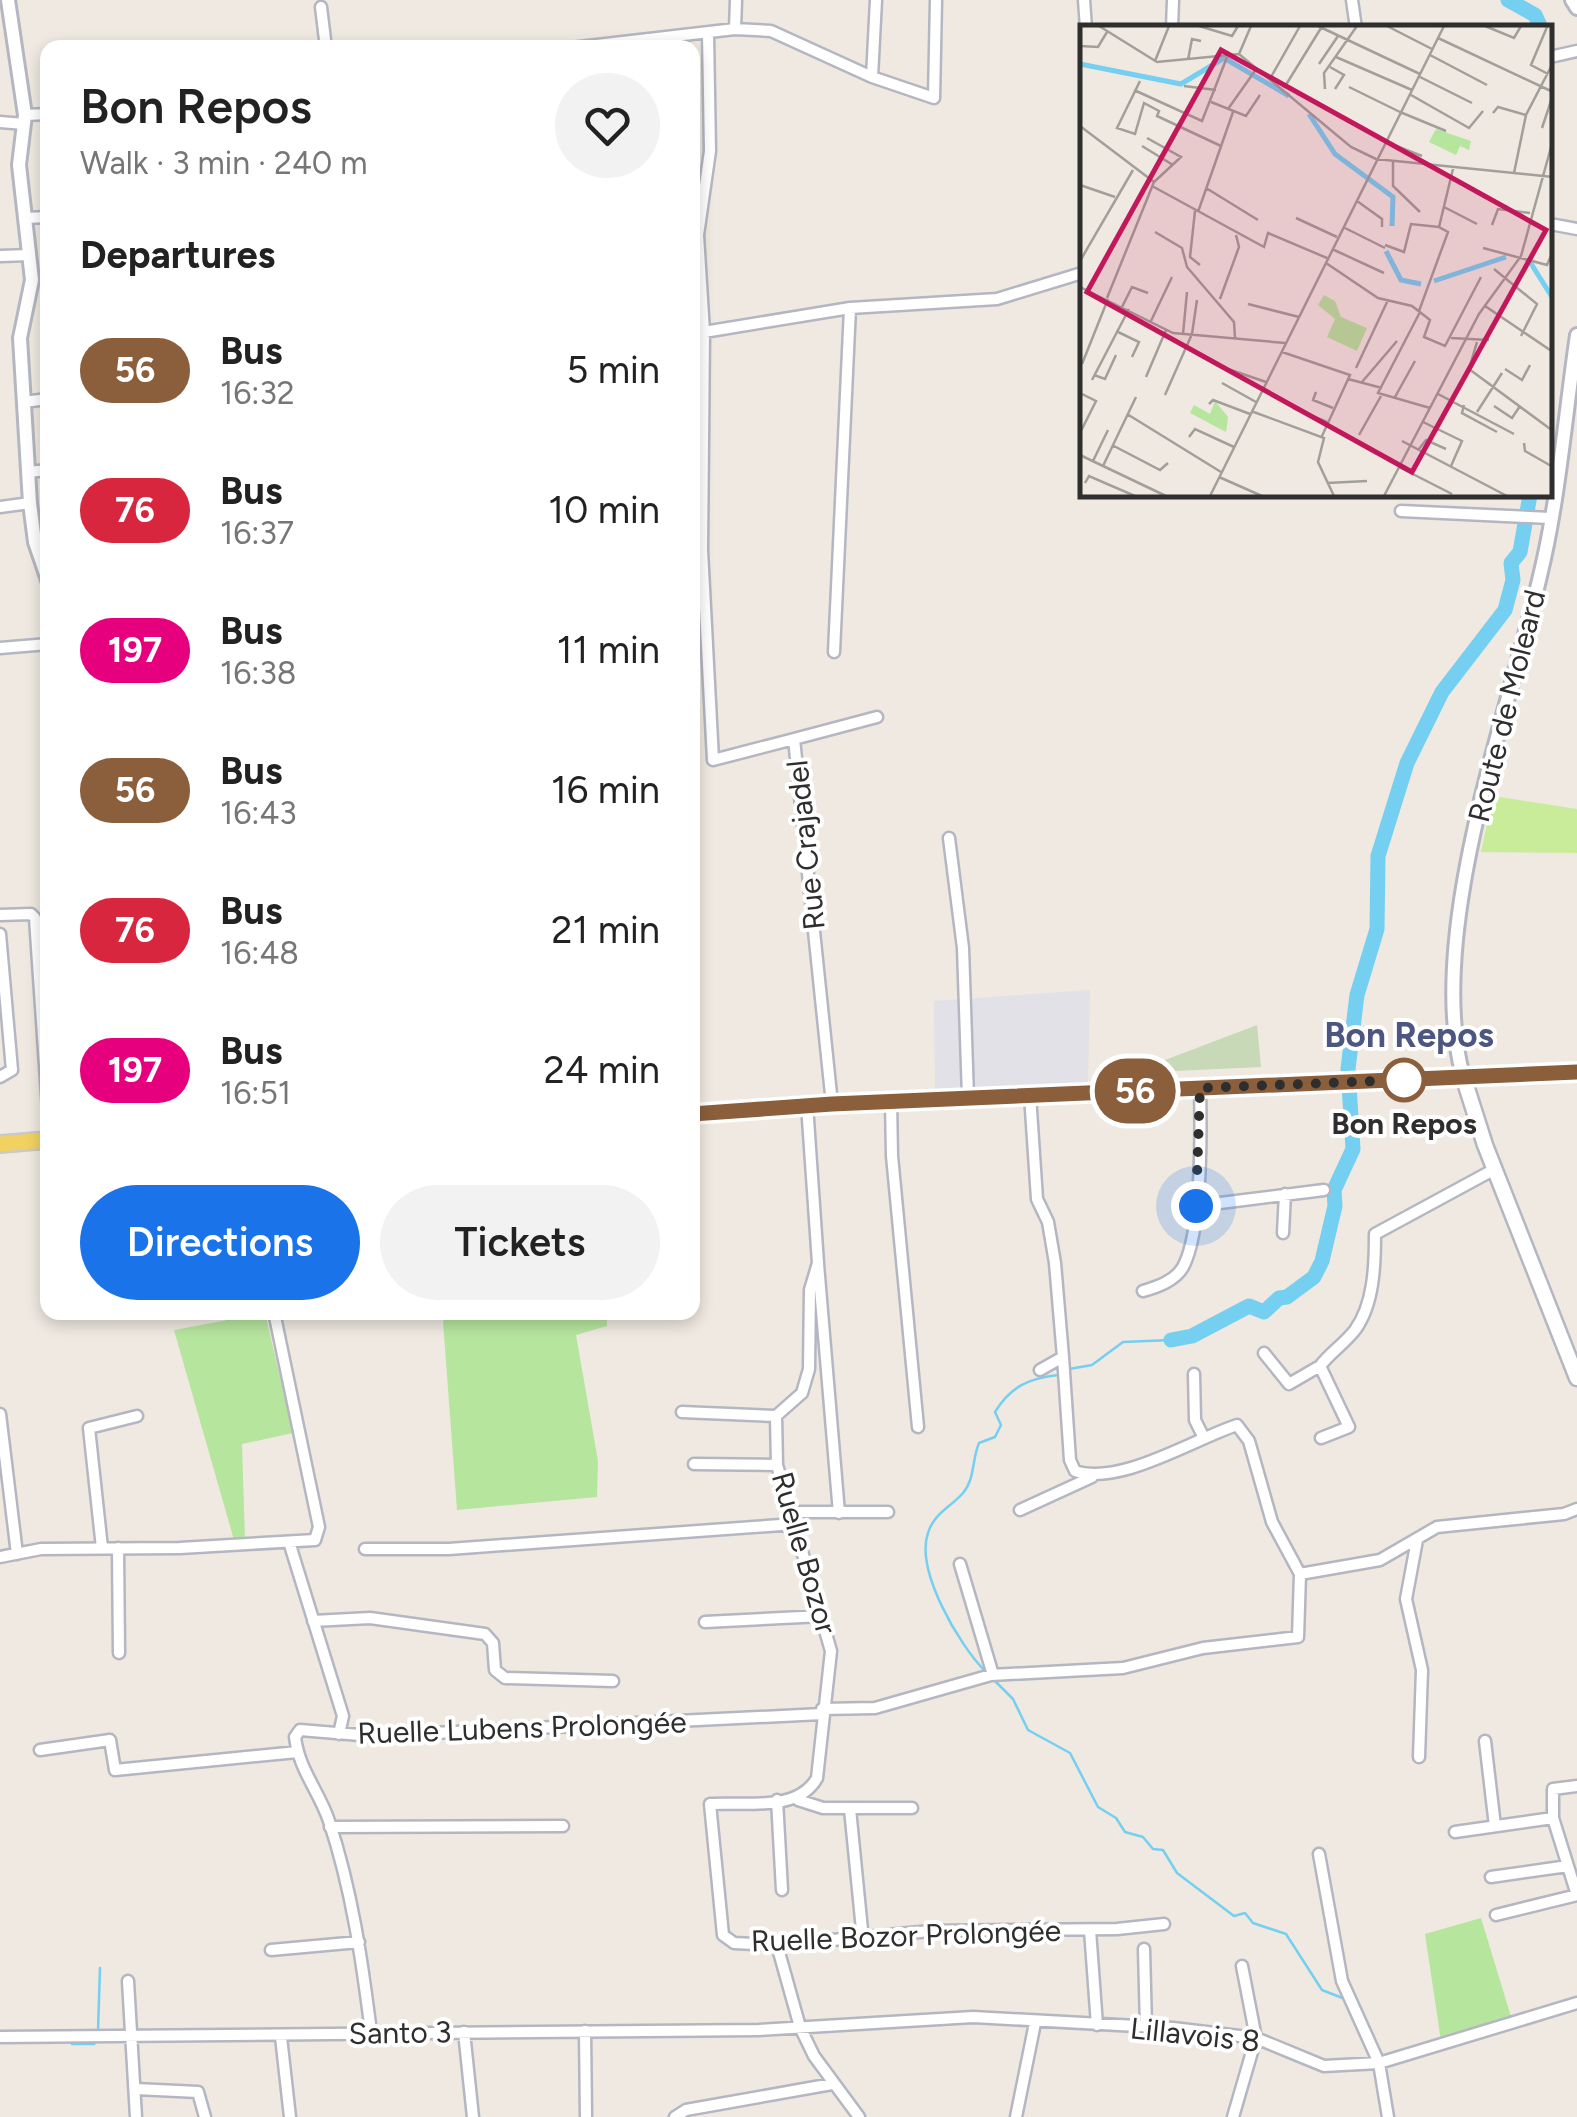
<!DOCTYPE html>
<html lang="en">
<head>
<meta charset="utf-8">
<style>
	:root { --surface:#fff; --page:#f2f2f2; --text:#222; --muted:#767676; --accent:#1a73e8 }
	body { margin:0; font-family:Figtree,sans-serif; background:var(--page); color:var(--text); height:100vh; display:flex; flex-direction:column; font-size:38px; white-space:nowrap }
	* { box-sizing:border-box; margin:0 }
	p { font-size:32px; color:var(--muted) }
	.icon { flex:none; width:55px; height:55px; fill:none; stroke:currentColor; stroke-width:2; stroke-linecap:round; stroke-linejoin:round }
	.map { position:relative; flex:1; overflow:hidden }
	.drawer { position:absolute; left:40px; top:40px; width:660px; height:1280px; display:flex; flex-direction:column; background:var(--surface); border-radius:20px; box-shadow:0 5px 15px #0003 }
	.drawer>* { flex:none }
	.badge { padding:0 20px; border-radius:32px; font-size:35px; line-height:65px }
	.you { position:absolute; width:50px; height:50px; margin:-25px; border:8px solid #fff; border-radius:50%; background:#1a73e8; box-shadow:0 0 0 15px #1a73e833 }
	.map>.badge { position:absolute; translate:-50% -50%; box-shadow:0 0 0 5px #fff }
	h2 { padding:0 40px; font-size:38px; line-height:90px }
	.round { display:grid; place-items:center; flex:none; width:105px; height:105px; border-radius:52px; background:var(--page) }
	.headline { display:flex; align-items:center; justify-content:space-between; height:170px; padding:0 40px }
	h1 { font-size:48px; font-weight:600; line-height:75px }
	.action { display:flex; gap:20px; margin-top:auto; padding:20px 40px }
	.action a { flex:1; height:115px; border-radius:60px; background:var(--accent); color:#fff; font-size:40px; font-weight:600; line-height:115px; text-align:center }
	.action a+a { background:var(--page); color:var(--text) }
	ul { padding:0; list-style:none }
	li { display:flex; align-items:center; gap:30px; height:140px; padding:0 40px }
	li div { flex:1 }
	li b { display:block; font-size:38px }
	li em { font-style:normal }
	li .badge { min-width:110px; font-weight:700; text-align:center }
	.map>svg:first-child { display:block }
	.industrial { fill:#e3e1e8 }
	.green { fill:#b6e59e }
	.cemetery { fill:#c8d9b8 }
	.pitch { fill:#c9ec9a }
	.lines { fill:none; stroke-linecap:round; stroke-linejoin:round }
	.stream { stroke:#75cff0; stroke-width:2.5 }
	.river { stroke:#75cff0; stroke-width:15 }
	.minor-casing { stroke:#b4b7c1; stroke-width:15 }
	.tertiary-casing { stroke:#b4b7c1; stroke-width:18 }
	.secondary-casing { stroke:#b4b7c1; stroke-width:19 }
	.primary-casing { stroke:#c9c9c9; stroke-width:20 }
	.minor { stroke:#fff; stroke-width:10 }
	.tertiary { stroke:#fff; stroke-width:12 }
	.secondary { stroke:#fff; stroke-width:14 }
	.primary { stroke:#f2d163; stroke-width:15 }
	.line-casing { stroke:#fff; stroke-width:22 }
	.line { stroke:#8b5e3c; stroke-width:15 }
	.walk { stroke:#2e2e2e; stroke-width:10; stroke-dasharray:0 18 }
	.stop-dot { fill:#fff; stroke:#8b5e3c; stroke-width:5 }
	.labels { text-anchor:middle; stroke-width:8; stroke-linejoin:round; paint-order:stroke }
	.street-label { font-size:30px; fill:#2e2e2e; stroke:#fff }
	.stop-label { font-size:30px; font-weight:bold; fill:#2e2e2e; stroke:#fff }
	.quarter-label { font-size:35px; font-weight:bold; fill:#4d5680; stroke:#fff }
	.inset-river { fill:none; stroke:#75cff0; stroke-width:5 }
	.inset-road { fill:none; stroke:#a29e99; stroke-width:2.5 }
	.view { fill:#c2185b; fill-opacity:0.15; stroke:#c2185b; stroke-width:5 }
	.inset-edge { fill:none; stroke:#2e2e2e; stroke-width:5 }
</style>
</head>
<body>
<div class="map">
<svg width="1577" height="2117" viewBox="0 0 1577 2117">
	<rect width="100%" height="100%" fill="#efe9e1"/>
	<path class="industrial" d="M1090 990 1088 1086 935 1093 934 1001Z"/>
	<path class="green" d="M265 1313 293 1433 242 1444 245 1540H234L174 1330Z
		M607 1313V1326L576 1335 598 1461 597 1497 457 1510 443 1321 449 1317Z
		M1481 1918 1512 2020 1441 2041 1425 1934Z"/>
	<path class="cemetery" d="M1257 1025 1261 1067 1131 1073Z"/>
	<path class="pitch" d="M1493 796 1577 809V853L1481 852Z"/>
	<g class="lines">
		<path class="stream" d="M1069 1369 1092 1365 1123 1342 1171 1340
			M985 1671C959 1645 915 1570 928 1533 934 1513 951 1507 963 1493 975 1479 972 1459 979 1443L995 1437 1001 1425 995 1412C1011 1386 1030 1378 1058 1375
			M994 1680 1013 1699 1028 1730 1070 1753 1098 1807 1116 1818 1125 1832 1143 1837 1153 1849 1163 1850 1177 1873 1234 1916 1245 1913 1253 1923 1286 1934 1322 1990 1345 1999
			M98 2031 100 1968
			M72 2044H94L97 2039
			M1384 2065 1390 2101"/>
		<path class="river" d="M1508 0 1535 15 1541 28
			M1171 1340 1192 1336 1249 1306 1264 1312 1279 1298 1287 1297 1314 1277 1322 1261 1335 1206 1334 1190 1353 1149 1348 1069 1357 995 1377 929 1378 856 1407 763 1442 692 1505 610 1513 580 1511 563 1520 552 1530 495"/>
		<g class="minor-casing">
			<path id="minor" d="M1084 0 1086 28
				M1352 0 1356 28
				M321 7 326 48
				M1172 28 1173 0
				M735 29 736 0
				M708 33 710 151 698 235 704 332 702 550 713 760 794 739 832 1104
				M571 48 735 29 771 31 872 77 934 98 936 0
				M1550 57 1577 51
				M872 77 876 0
				M25 115 48 114
				M0 122 24 124
				M25 218 48 217
				M1550 224 1577 229
				M0 256 30 255
				M704 332 850 308 997 299 1082 273
				M23 402 48 399
				M28 472 48 470
				M0 507 30 503
				M1401 511 1550 518
				M0 648 48 644
				M834 652 850 308
				M794 739 877 717
				M949 838 963 948 968 1097
				M0 915 31 914 35 918 48 1110
				M0 934 12 1070 0 1077
				M1030 1095 1037 1199 1048 1222 1055 1263 1063 1357 1040 1370
				M891 1101 892 1156 918 1427
				M807 1105 818 1263 810 1290 809 1369 802 1393 776 1416 777 1465 831 1651 817 1778C798 1812 746 1802 710 1804L723 1935 734 1943 777 1945 931 1931 1117 1929 1164 1924
				M1196 1206 1324 1190
				M1283 1233 1285 1194
				M818 1264 839 1513
				M1143 1291C1157 1287 1175 1281 1183 1267 1202 1232 1201 1130 1200 1088
				M1264 1353 1289 1384 1320 1366
				M1063 1357 1070 1460 1075 1471C1120 1486 1192 1440 1237 1425L1249 1441 1272 1522 1300 1574
				M1194 1374 1195 1420 1203 1436
				M682 1412 776 1416
				M0 1414 17 1554
				M1321 1438 1349 1427 1320 1366C1330 1353 1345 1343 1355 1330 1374 1304 1375 1265 1375 1234L1495 1169
				M694 1464 777 1465
				M1020 1510 1092 1477
				M793 1512H888
				M1417 1540 1406 1599 1422 1670 1419 1757
				M290 1545 343 1716 339 1734
				M102 1548 89 1428 137 1416
				M118 1548 119 1653
				M365 1549H449L795 1524
				M0 1557 41 1549 180 1548 315 1540 319 1527 274 1312
				M960 1564 993 1675
				M313 1621 370 1618 485 1634 493 1643 495 1670 505 1678 613 1681
				M705 1622 822 1616
				M822 1709 875 1708 991 1675 1123 1668 1203 1648 1298 1637 1300 1574 1380 1560 1437 1527 1564 1514 1577 1509
				M1485 1741 1495 1826
				M40 1750 110 1740 115 1770 297 1752
				M777 1800 782 1890
				M798 1800 823 1808H912
				M850 1809 863 1940
				M1553 1818V1789L1577 1786
				M330 1827 563 1826
				M1455 1832 1553 1818 1577 1895
				M1319 1854 1342 1981 1379 2063 1388 2117
				M1491 1877 1568 1866
				M1496 1915 1577 1895
				M1090 1930 1097 2025
				M777 1945 800 2027 814 2056 859 2117
				M1144 1949 1146 2027
				M271 1950 359 1942
				M128 1981 136 2117
				M585 2031 586 2117
				M371 2032C362 1961 352 1890 329 1821 319 1791 299 1770 295 1737L300 1730 372 1736 822 1714
				M464 2032 473 2117
				M0 2037 759 2030 973 2017 1173 2028 1256 2038 1324 2066 1379 2063 1577 2003
				M281 2037 290 2117
				M136 2089 198 2092 205 2117
				M675 2117 686 2110 832 2084
				M1016 2117 1035 2023
				M1233 2117 1256 2038 1242 1966"/>
		</g>
		<g class="tertiary-casing">
			<path id="tertiary" d="M8 0 25 115 19 165 32 280 20 338 30 503 35 542 48 580
				M1572 0 1577 8
				M1463 1076C1425 936 1507 718 1540 576 1559 498 1565 416 1577 335"/>
		</g>
		<g class="secondary-casing">
			<path id="secondary" d="M1463 1076 1485 1145 1577 1378"/>
		</g>
		<g class="primary-casing">
			<path id="primary" d="M692 1114 807 1105 1577 1072
				M0 1144 48 1140"/>
		</g>
		<use href="#minor" class="minor"/>
		<use href="#tertiary" class="tertiary"/>
		<use href="#secondary" class="secondary"/>
		<use href="#primary" class="primary"/>
	</g>
	<g class="lines">
		<g class="line-casing">
			<path id="line" d="M692 1114 832 1104 1577 1072"/>
		</g>
		<use href="#line" class="line"/>
		<path class="walk" d="M1196 1206 1200 1088 1404 1080"/>
	</g>
	<circle class="stop-dot" cx="1404" cy="1080" r="20"/>
	<g class="labels">
		<g class="street-label">
			<text transform="translate(1507 706) rotate(-76)" y="10">Route de Moleard</text>
			<text transform="translate(806 845) rotate(-96)" y="10">Rue Crajadel</text>
			<text transform="translate(804 1553) rotate(74)" y="10">Ruelle Bozor</text>
			<text transform="translate(522 1728) rotate(-2)" y="10">Ruelle Lubens Prolongée</text>
			<text transform="translate(906 1936) rotate(-2)" y="10">Ruelle Bozor Prolongée</text>
			<text transform="translate(400 2033) rotate(-1)" y="10">Santo 3</text>
			<text transform="translate(1195 2035) rotate(6)" y="10">Lillavois 8</text>
		</g>
		<g class="stop-label">
			<text x="1404" y="1134">Bon Repos</text>
		</g>
		<g class="quarter-label">
			<text x="1409" y="1047">Bon Repos</text>
		</g>
	</g>
	<g transform="translate(1080 25)">
		<rect width="472" height="472" fill="#efe9e1"/>
		<path d="M356 104 391 116 389 125 380 121 376 130 349 117ZM244 270 255 276 261 292 287 303 277 326 247 312 255 294 238 280ZM135 376 148 392 146 407 110 388 114 380 130 389Z" fill="#b6e59e"/>
		<path class="inset-river" d="M0 39 101 59 144 33 209 71M229 89 255 129 313 172 312 201M306 226 321 255 341 259M450 237 472 272M354 256 426 232"/>
		<path class="inset-road" d="M19 1 77 37 159 29 271 122 296 134M119 1 152 11 158 1M238 1 340 49M307 1 352 24M405 1 434 13 441 1M467 2 451 40 468 49M358 13 473 67M0 21 18 22 27 7M159 29 171 1M350 30 407 60M256 32 332 65M108 35 112 14 121 16M75 36 89 1M239 39 258 11M250 42 264 50 255 64M191 52 220 1M340 52 392 78M60 56 37 103 55 109 64 78 79 86 77 91 141 121M104 61 136 65M269 62 320 87M204 63 241 3M245 64 244 48 277 1M54 65 122 96 149 27M331 70 389 103 403 86M131 77 166 91 180 70M148 84 177 43M320 87 366 106M413 88 418 82 446 90M0 101 74 157M462 103 473 70M306 117 342 131M62 121 93 140M296 134 473 152M313 137V161L340 187M434 148 446 90 473 38M0 160 35 172M72 161 184 222 188 208 247 233M126 163 178 195M277 176 302 194V202M364 182 397 199M115 186 110 232 120 240M118 187 153 87M216 193 257 212M412 200 418 184 450 188M265 203 305 223M75 207 102 223 107 242 154 297 155 313M305 220 324 227 331 199 359 202M403 223 467 240 473 226M252 224 304 248M0 236 53 145M246 238 298 273 332 281 350 295 344 312 365 321 401 252M414 244 457 279 441 311M0 262 93 308 205 318M27 273 74 157 101 132 67 113M140 274 159 222 156 210M168 279 219 292M405 281 473 327M42 282 52 262 68 268M339 286 368 207 359 202 373 144M340 287 298 368 350 383M70 298 92 252M36 306 59 317 52 332M103 309 107 267M371 313 409 315M397 317 389 344 473 406M202 327 270 350 242 411M2 339 28 274M276 343 308 275M147 344 182 365M148 344 186 357M425 344 442 355 450 340M14 350 25 354 36 330M66 352 86 305M268 354 302 363M12 355 49 284M282 357 317 316M142 358 176 377M236 367 233 375 253 383M0 368 16 376 0 408M358 369 434 409M85 370 112 309 117 275M315 372 335 336M129 379 133 375 170 389M384 380 382 388 417 407M414 381 432 393 440 381M213 383 247 397M171 386 244 413 238 437 254 471M397 387 422 348M47 389 141 447M343 397 382 416 371 441M279 410 301 371M109 412 115 404 154 422M322 416 427 471M444 418 445 426 473 442M32 420 80 445 88 438M339 424 346 415 366 424M0 430 86 471M13 436 28 405M23 441 56 372M319 442 372 469M139 452 182 471M5 458 9 451 55 471M247 458 287 456M130 471 364 1M304 471 399 289 441 231 473 115"/>
		<path class="view" d="M141 25 466 205 332 447 7 267Z"/>
		<rect width="472" height="472" class="inset-edge"/>
	</g>
</svg>
<div class="you" style="left:1196px;top:1206px"></div>
<b class="badge" style="left:1135px;top:1091px;background:#8b5e3c;color:#fff">56</b>
<section class="drawer">
<div class="headline"><div><h1>Bon Repos</h1><p>Walk · 3 min · 240 m</p></div><a class="round"><svg class="icon" aria-label="heart" viewBox="0 0 24 24"><path d="M12 20l-8-8c-3-5 5-10 8-4 3-6 11-1 8 4z"/></svg></a></div>
<h2>Departures</h2>
<ul>
<li><span class="badge" style="background:#8b5e3c;color:#fff">56</span><div><b>Bus</b><p>16:32</p></div><em>5 min</em></li>
<li><span class="badge" style="background:#d7263d;color:#fff">76</span><div><b>Bus</b><p>16:37</p></div><em>10 min</em></li>
<li><span class="badge" style="background:#e6007e;color:#fff">197</span><div><b>Bus</b><p>16:38</p></div><em>11 min</em></li>
<li><span class="badge" style="background:#8b5e3c;color:#fff">56</span><div><b>Bus</b><p>16:43</p></div><em>16 min</em></li>
<li><span class="badge" style="background:#d7263d;color:#fff">76</span><div><b>Bus</b><p>16:48</p></div><em>21 min</em></li>
<li><span class="badge" style="background:#e6007e;color:#fff">197</span><div><b>Bus</b><p>16:51</p></div><em>24 min</em></li>
</ul>
<div class="action"><a>Directions</a><a>Tickets</a></div>
</section>
</div>
</body>
</html>
